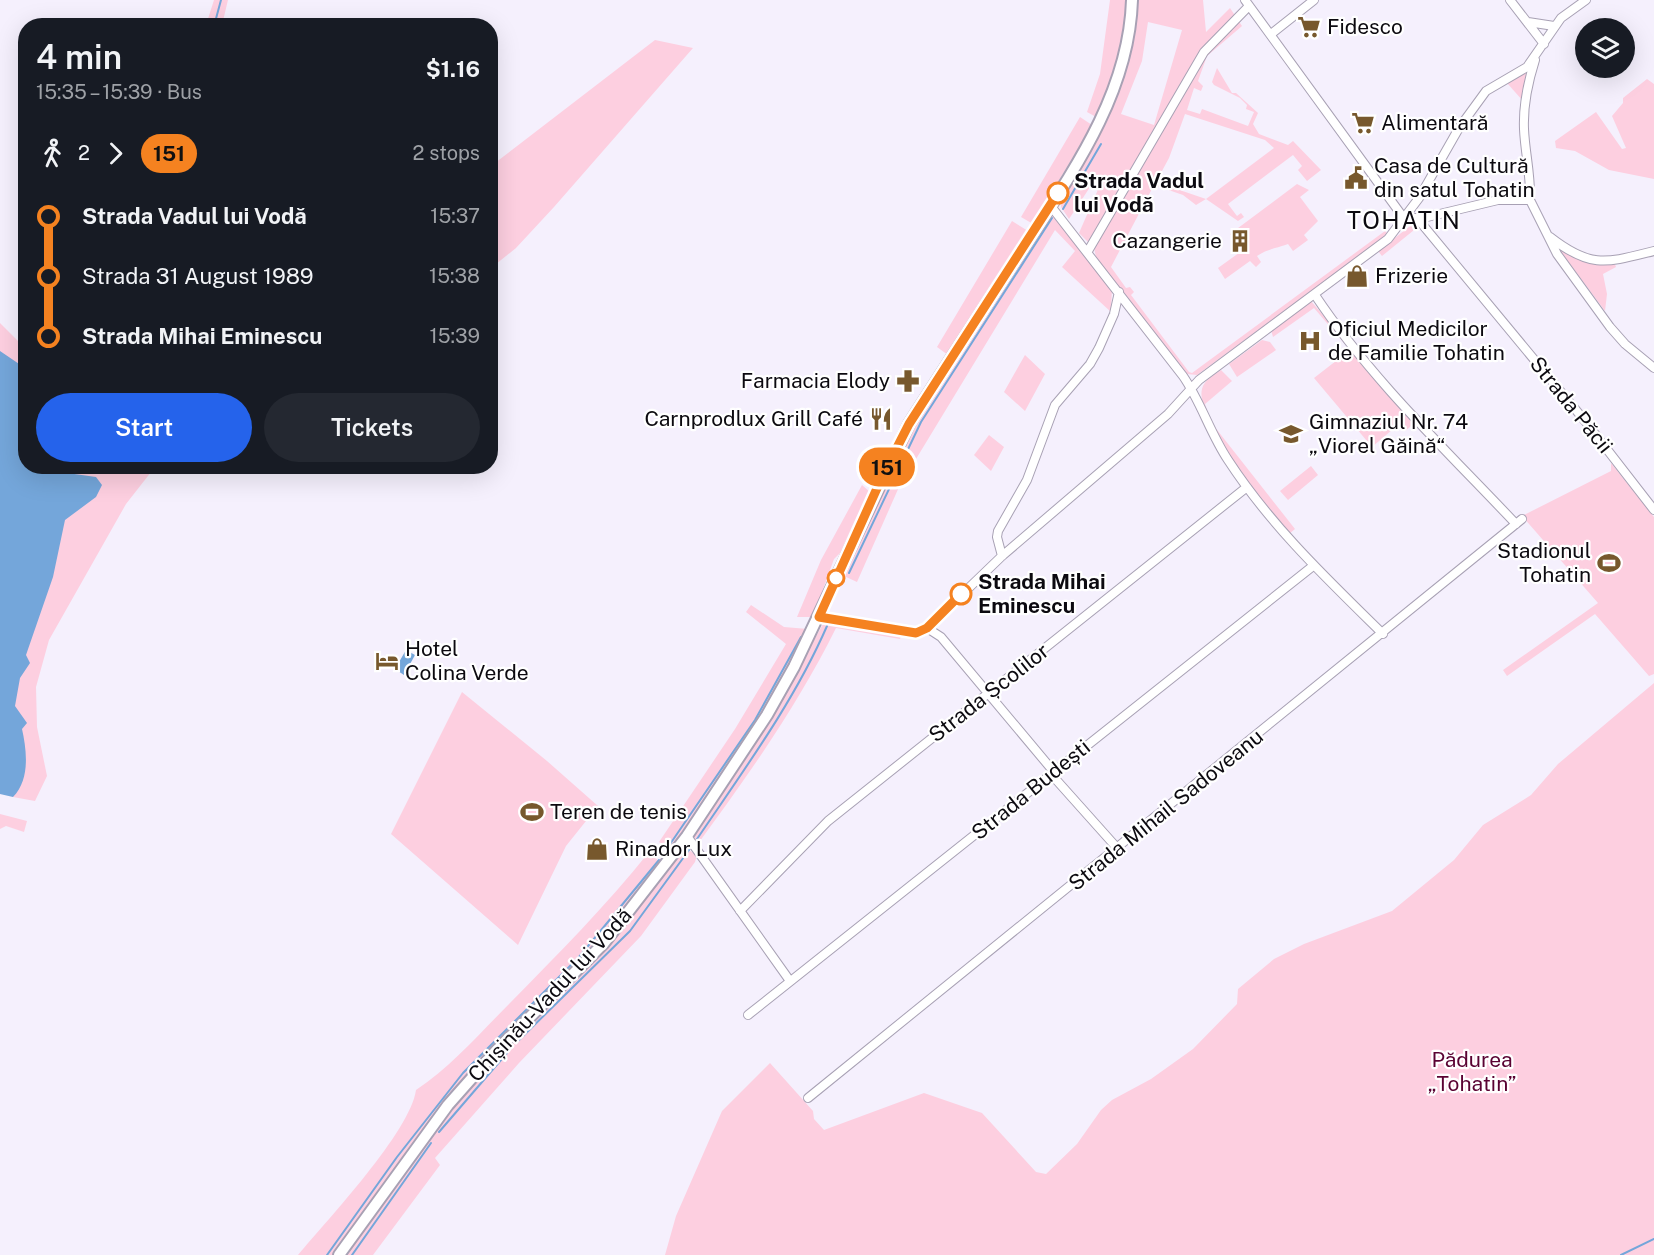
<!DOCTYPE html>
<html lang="en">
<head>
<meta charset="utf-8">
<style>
	:root { --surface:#171b24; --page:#242831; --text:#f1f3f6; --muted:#9ea1a6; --accent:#2563eb }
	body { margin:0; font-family:"Public Sans",sans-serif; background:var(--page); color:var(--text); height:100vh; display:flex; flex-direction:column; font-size:22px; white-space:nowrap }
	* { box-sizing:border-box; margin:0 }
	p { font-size:20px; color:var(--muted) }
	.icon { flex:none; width:33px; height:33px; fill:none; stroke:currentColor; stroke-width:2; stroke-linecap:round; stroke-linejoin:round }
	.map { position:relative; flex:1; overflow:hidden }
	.panel { position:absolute; left:18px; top:18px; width:480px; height:456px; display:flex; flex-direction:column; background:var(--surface); border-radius:24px; box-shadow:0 6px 24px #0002 }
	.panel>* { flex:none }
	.badge { padding:0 12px; border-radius:20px; font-size:21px; line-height:39px }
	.buttons { position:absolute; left:1575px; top:18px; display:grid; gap:12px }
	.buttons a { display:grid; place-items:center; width:60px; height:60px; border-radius:50%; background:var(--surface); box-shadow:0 6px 24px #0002; font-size:30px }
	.map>.badge { position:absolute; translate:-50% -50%; box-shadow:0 0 0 3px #fff }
	.legs { display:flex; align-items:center; gap:9px; height:66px; padding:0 18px; font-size:20px }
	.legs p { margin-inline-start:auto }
	.summary { display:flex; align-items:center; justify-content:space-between; height:102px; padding:0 18px }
	h1 { font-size:33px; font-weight:600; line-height:45px }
	.primary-button { display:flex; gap:12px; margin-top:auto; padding:12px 18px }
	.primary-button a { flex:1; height:69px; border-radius:36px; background:var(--accent); color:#fff; font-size:24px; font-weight:600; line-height:69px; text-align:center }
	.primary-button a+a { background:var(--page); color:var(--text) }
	ul { padding:0 18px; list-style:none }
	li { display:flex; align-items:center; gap:21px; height:60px; font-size:22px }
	li i { display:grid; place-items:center; width:9px; height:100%; margin:0 8px; background:currentColor }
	li i::after { content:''; width:15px; height:15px; margin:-8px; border:4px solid; border-radius:50%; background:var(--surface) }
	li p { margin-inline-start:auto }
	li:first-child i { background:linear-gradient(#0000 50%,currentColor 0) }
	li:last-child i { background:linear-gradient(currentColor 50%,#0000 0) }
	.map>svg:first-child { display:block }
	.green { fill:#fdcfe0; fill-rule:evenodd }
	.water { fill:#74a6da }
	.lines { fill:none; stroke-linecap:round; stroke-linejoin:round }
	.stream { stroke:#74a6da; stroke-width:2 }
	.minor-casing { stroke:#a8a1b4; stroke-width:10 }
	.secondary-casing { stroke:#a8a1b4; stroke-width:14 }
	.minor { stroke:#fff; stroke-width:8 }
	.secondary { stroke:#fff; stroke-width:10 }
	.line-1-casing { stroke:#fff; stroke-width:14 }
	.line-1 { stroke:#f58220; stroke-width:9 }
	.stop-1-dot { fill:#fff; stroke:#f58220; stroke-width:3 }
	.labels { text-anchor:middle; stroke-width:4.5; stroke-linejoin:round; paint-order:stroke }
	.poi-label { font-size:21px; fill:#0c0a10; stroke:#fff; text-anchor:start }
	.stop-label { font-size:21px; font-weight:bold; fill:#0c0a10; stroke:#fff; text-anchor:start }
	.street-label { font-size:21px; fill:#0c0a10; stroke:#fff }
	.park-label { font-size:21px; fill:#5a0333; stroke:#fff }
	.quarter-label { font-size:24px; letter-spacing:1.5px; fill:#0c0a10; stroke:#fff }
</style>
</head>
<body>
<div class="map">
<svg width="1654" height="1255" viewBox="0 0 1654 1255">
	<rect width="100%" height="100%" fill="#f5f0fd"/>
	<path class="green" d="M214 0H228L222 25H206Z
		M1110 0H1128C1124 42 1113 79 1096 117L1087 112 1100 74Z
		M1138 0H1203L1206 32 1230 8 1242 26 1207 56 1198 81 1203 86 1201 91 1194 88 1187 110 1200 114 1202 109 1248 126 1254 112 1246 109 1247 105 1240 98 1214 85 1212 82 1217 68 1232 93H1236L1258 113 1253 124 1259 134 1288 145 1293 141 1321 170 1307 181 1298 170 1302 166 1293 155 1228 204 1237 216 1241 213 1244 217 1238 221 1206 199 1196 205 1183 195 1154 185 1111 267 1126 288 1130 287 1134 292 1131 295 1189 372 1192 373 1385 231 1387 233 1380 241 1197 375 1187 374 1096 257 1094 248 1079 233 1100 185 1094 181 1069 219 1061 207V201C1099 138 1136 75 1138 0ZM1148 22 1182 30 1154 125 1121 114 1142 61ZM1185 114 1265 140 1274 148 1206 199 1156 182 1169 158Z
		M655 40 693 48 554 207 516 248 491 268V166Z
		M1531 66 1523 101 1507 83Z
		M1647 79 1654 84V179L1609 170 1575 151 1556 148 1555 141 1596 112 1622 149 1626 148 1612 116 1623 103V98Z
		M1080 117 1092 125 1033 224 1021 217Z
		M1297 184 1309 190 1300 197 1318 221 1304 235 1308 240 1293 251 1288 244C1275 249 1269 248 1257 256L1261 262 1256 267 1250 261 1225 279 1218 268 1243 250 1230 234Z
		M1052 216 1060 222 1112 288 1111 312 1062 267 1075 251 1055 230 899 487 857 582 844 576 899 453 918 420Z
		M1012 221 1028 231 948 355 937 347Z
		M1414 223 1419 226 1382 256 1378 251Z
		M1555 244C1573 258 1591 269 1614 262L1616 267 1603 274 1607 294 1605 311Z
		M1311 301 1415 423 1405 431 1399 424 1372 447 1314 378 1350 350 1314 308 1273 337 1271 330Z
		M0 323 25 348 26 466 155 467 126 504 49 640 36 687 37 727 47 776 35 801 13 797 18 762 0 483Z
		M1262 340 1270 342 1276 350 1237 377 1229 364Z
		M1025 355 1045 374 1025 411 1004 392Z
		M1221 370 1232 381 1205 404 1210 421 1295 529 1289 534C1268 509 1194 421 1202 389 1204 380 1214 375 1221 370Z
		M989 435 1004 447 991 471 974 455Z
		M1611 463 1654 517V674L1649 676 1595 614 1507 676 1503 670 1598 603 1522 516 1611 471Z
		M1311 466 1318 475 1288 500 1280 491Z
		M862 485 870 492 845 548 834 559 813 617H797L821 560Z
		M751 605 784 627 808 629 759 720 671 850 659 842 735 729 786 644 746 612Z
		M823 624 901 636 900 639 836 628C798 705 747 777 697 845L694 836 752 750Z
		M1654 683V1255H665L676 1216 722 1111 770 1063 813 1111 814 1119 824 1130 924 1093 982 1113 1036 1172 1046 1174 1077 1144 1101 1110 1112 1100 1151 1079 1193 1049 1237 1004 1238 989 1274 959 1304 944 1392 911 1454 860 1483 825 1531 795 1558 764Z
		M462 692 547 761 598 806 566 846 518 945 391 834Z
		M0 814 27 821 24 832 6 826 0 829Z
		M685 848 697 855 695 862 641 936 519 1063 435 1158 440 1165 373 1255H344L478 1076 604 950Z
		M649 852 662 864 592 950 508 1032 450 1095 333 1255H298C328 1219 410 1132 416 1090 452 1066 480 1033 510 1003 558 954 606 906 649 852Z"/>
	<path class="water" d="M0 351 25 368 26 466 58 467 60 472 96 477 102 485 96 497 65 520 53 577 26 655 30 663 20 678 15 706 27 723 22 729C27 751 30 780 13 797L0 794Z
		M406 650 415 655 404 675 395 669Z"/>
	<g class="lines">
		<path class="stream" d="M214 26 221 0
			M1063 209 1101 144
			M849 573 921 422 1052 218
			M697 839C743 771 794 702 827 626
			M666 850 755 720 801 637
			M516 1043 630 931 689 850
			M439 1132 507 1053
			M327 1255 397 1157 463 1073 579 957 659 860
			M352 1255 431 1143
			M1621 1255 1654 1239"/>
		<g class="minor-casing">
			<path id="minor" d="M1245 0 1403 217
				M1510 0 1544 44
				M1528 22 1554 26
				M1271 34 1314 0
				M1530 200 1557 254 1610 327 1625 344 1654 368
				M1530 200C1531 175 1525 153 1524 129 1523 106 1528 82 1535 60
				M1050 205 1183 376C1201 402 1210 433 1228 460 1271 526 1327 579 1383 634
				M1413 218H1423L1498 200H1530
				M1417 218 1585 421 1654 510
				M1550 237C1591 269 1606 263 1654 251
				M1088 251 1204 52 1249 6
				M1315 295C1371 379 1446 450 1516 524
				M1002 556 997 537 998 531 1027 480 1055 405 1090 364 1099 348 1114 314 1119 292
				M819 617 908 632 916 633 927 628 1002 556 1168 414 1199 380 1388 239 1419 198 1459 128 1486 91 1527 67 1561 18 1586 0
				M927 628 941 637 1054 772
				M1051 774 1118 849
				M687 836 790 981
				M740 911 828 821 1247 487
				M748 1015 1313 566
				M808 1098 1522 519"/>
		</g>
		<g class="secondary-casing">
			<path id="secondary" d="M339 1255 448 1105 494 1053 604 943 687 836 767 715 794 667 909 424C944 369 980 314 1016 259 1067 180 1129 98 1132 0"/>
		</g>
		<use href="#minor" class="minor"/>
		<use href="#secondary" class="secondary"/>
	</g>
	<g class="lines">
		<g class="line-1-casing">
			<path id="line-1" d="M961 594 927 628 916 633 819 617 883 475 909 424 1058 193"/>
		</g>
		<use href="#line-1" class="line-1"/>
	</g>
	<defs>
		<g id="supermarket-bare" transform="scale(1.8)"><path d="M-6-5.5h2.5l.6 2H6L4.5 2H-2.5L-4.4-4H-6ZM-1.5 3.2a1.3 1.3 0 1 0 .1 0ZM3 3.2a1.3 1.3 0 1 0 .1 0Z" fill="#77582d" stroke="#fff" stroke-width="2.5" paint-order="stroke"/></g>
		<g id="civic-bare" transform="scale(1.8)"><path d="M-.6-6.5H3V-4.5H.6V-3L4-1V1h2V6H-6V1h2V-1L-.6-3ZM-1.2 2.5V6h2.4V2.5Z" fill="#77582d" stroke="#fff" stroke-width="2.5" paint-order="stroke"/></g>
		<g id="building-bare" transform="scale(1.8)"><path d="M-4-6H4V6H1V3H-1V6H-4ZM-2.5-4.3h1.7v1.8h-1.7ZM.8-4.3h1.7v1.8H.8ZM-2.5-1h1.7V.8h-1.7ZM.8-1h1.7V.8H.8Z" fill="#77582d" stroke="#fff" stroke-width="2.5" paint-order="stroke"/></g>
		<g id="shop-bare" transform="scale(1.8)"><path d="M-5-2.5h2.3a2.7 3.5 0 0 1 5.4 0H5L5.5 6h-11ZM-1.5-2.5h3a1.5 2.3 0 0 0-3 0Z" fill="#77582d" stroke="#fff" stroke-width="2.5" paint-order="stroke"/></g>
		<g id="hospital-bare" transform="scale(1.8)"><path d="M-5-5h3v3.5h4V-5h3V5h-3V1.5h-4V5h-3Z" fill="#77582d" stroke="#fff" stroke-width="2.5" paint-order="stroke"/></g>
		<g id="pharmacy-bare" transform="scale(1.8)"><path d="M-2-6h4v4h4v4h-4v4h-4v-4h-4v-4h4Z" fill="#77582d" stroke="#fff" stroke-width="2.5" paint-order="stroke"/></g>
		<g id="restaurant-bare" transform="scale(1.8)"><path d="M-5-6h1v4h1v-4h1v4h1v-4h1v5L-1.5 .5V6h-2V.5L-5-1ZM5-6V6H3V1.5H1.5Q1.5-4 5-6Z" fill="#77582d" stroke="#fff" stroke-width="2.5" paint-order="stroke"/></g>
		<g id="school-bare" transform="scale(1.8)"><path d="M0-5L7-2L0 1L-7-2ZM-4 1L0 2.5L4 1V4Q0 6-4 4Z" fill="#77582d" stroke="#fff" stroke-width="2.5" paint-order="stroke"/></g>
		<g id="stadium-bare" transform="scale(1.8)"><path d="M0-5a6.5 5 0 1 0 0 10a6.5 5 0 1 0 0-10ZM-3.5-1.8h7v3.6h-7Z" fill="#77582d" stroke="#fff" stroke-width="2.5" paint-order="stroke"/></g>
		<g id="hotel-bare" transform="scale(1.8)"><path d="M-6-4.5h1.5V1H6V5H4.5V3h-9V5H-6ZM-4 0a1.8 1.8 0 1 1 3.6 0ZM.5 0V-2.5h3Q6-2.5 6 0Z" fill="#77582d" stroke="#fff" stroke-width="2.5" paint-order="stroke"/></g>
	</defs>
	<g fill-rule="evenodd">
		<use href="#supermarket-bare" x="1309" y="27"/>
		<use href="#supermarket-bare" x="1363" y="123"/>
		<use href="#civic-bare" x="1356" y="178"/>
		<use href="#building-bare" x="1240" y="241"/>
		<use href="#shop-bare" x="1357" y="276"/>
		<use href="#hospital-bare" x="1310" y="341"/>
		<use href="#pharmacy-bare" x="908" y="381"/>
		<use href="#restaurant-bare" x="881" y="419"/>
		<use href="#school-bare" x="1291" y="434"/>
		<use href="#stadium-bare" x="1609" y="563"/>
		<use href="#hotel-bare" x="387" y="661"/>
		<use href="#stadium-bare" x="532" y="812"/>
		<use href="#shop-bare" x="597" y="849"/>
	</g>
	<g class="stop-1-dot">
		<circle cx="1058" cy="193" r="10"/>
		<circle cx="836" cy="578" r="8"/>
		<circle cx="961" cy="594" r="10"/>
	</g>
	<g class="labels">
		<g class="poi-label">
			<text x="1327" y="34">Fidesco</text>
			<text x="1381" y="130">Alimentară</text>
			<text x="1374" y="173">Casa de Cultură<tspan x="1374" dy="24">din satul Tohatin</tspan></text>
			<text x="1222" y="248" text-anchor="end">Cazangerie</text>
			<text x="1375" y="283">Frizerie</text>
			<text x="1328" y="336">Oficiul Medicilor<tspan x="1328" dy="24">de Familie Tohatin</tspan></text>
			<text x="890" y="388" text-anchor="end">Farmacia Elody</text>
			<text x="863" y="426" text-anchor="end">Carnprodlux Grill Café</text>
			<text x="1309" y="429">Gimnaziul Nr. 74<tspan x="1309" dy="24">„Viorel Găină“</tspan></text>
			<text x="1591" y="558" text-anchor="end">Stadionul<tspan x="1591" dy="24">Tohatin</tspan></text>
			<text x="405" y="656">Hotel<tspan x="405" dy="24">Colina Verde</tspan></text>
			<text x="550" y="819">Teren de tenis</text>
			<text x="615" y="856">Rinador Lux</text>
		</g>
		<g class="stop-label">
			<text x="1074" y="188">Strada Vadul<tspan x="1074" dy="24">lui Vodă</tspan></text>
			<text x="978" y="589">Strada Mihai<tspan x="978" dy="24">Eminescu</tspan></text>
		</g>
		<g class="street-label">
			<text transform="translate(1571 405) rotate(51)" y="7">Strada Păcii</text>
			<text transform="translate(989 693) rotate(-38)" y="7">Strada Școlilor</text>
			<text transform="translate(1031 790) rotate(-39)" y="7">Strada Budești</text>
			<text transform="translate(1166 810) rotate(-39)" y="7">Strada Mihail Sadoveanu</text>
			<text transform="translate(550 995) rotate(-47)" y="7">Chișinău-Vadul lui Vodă</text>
		</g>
		<g class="park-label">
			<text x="1472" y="1067">Pădurea<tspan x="1472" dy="24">„Tohatin”</tspan></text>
		</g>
		<g class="quarter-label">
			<text x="1404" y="229">TOHATIN</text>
		</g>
	</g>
</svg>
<div class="buttons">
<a><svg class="icon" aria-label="layers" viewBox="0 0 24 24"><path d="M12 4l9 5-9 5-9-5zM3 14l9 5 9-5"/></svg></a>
</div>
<b class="badge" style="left:887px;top:467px;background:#f58220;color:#111">151</b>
<section class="panel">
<div class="summary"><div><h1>4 min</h1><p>15:35 – 15:39 · Bus</p></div><b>$1.16</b></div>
<div class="legs"><svg class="icon" aria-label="walk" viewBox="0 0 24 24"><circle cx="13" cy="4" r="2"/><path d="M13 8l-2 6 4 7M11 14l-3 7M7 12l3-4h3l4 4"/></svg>2<svg class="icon" aria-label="forward" viewBox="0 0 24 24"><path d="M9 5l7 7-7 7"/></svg><b class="badge" style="background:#f58220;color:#111">151</b><p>2 stops</p></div>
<ul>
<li><i style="color:#f58220"></i><b>Strada Vadul lui Vodă</b><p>15:37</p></li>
<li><i style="color:#f58220"></i><span>Strada 31 August 1989</span><p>15:38</p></li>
<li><i style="color:#f58220"></i><b>Strada Mihai Eminescu</b><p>15:39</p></li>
</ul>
<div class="primary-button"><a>Start</a><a>Tickets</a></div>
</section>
</div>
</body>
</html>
